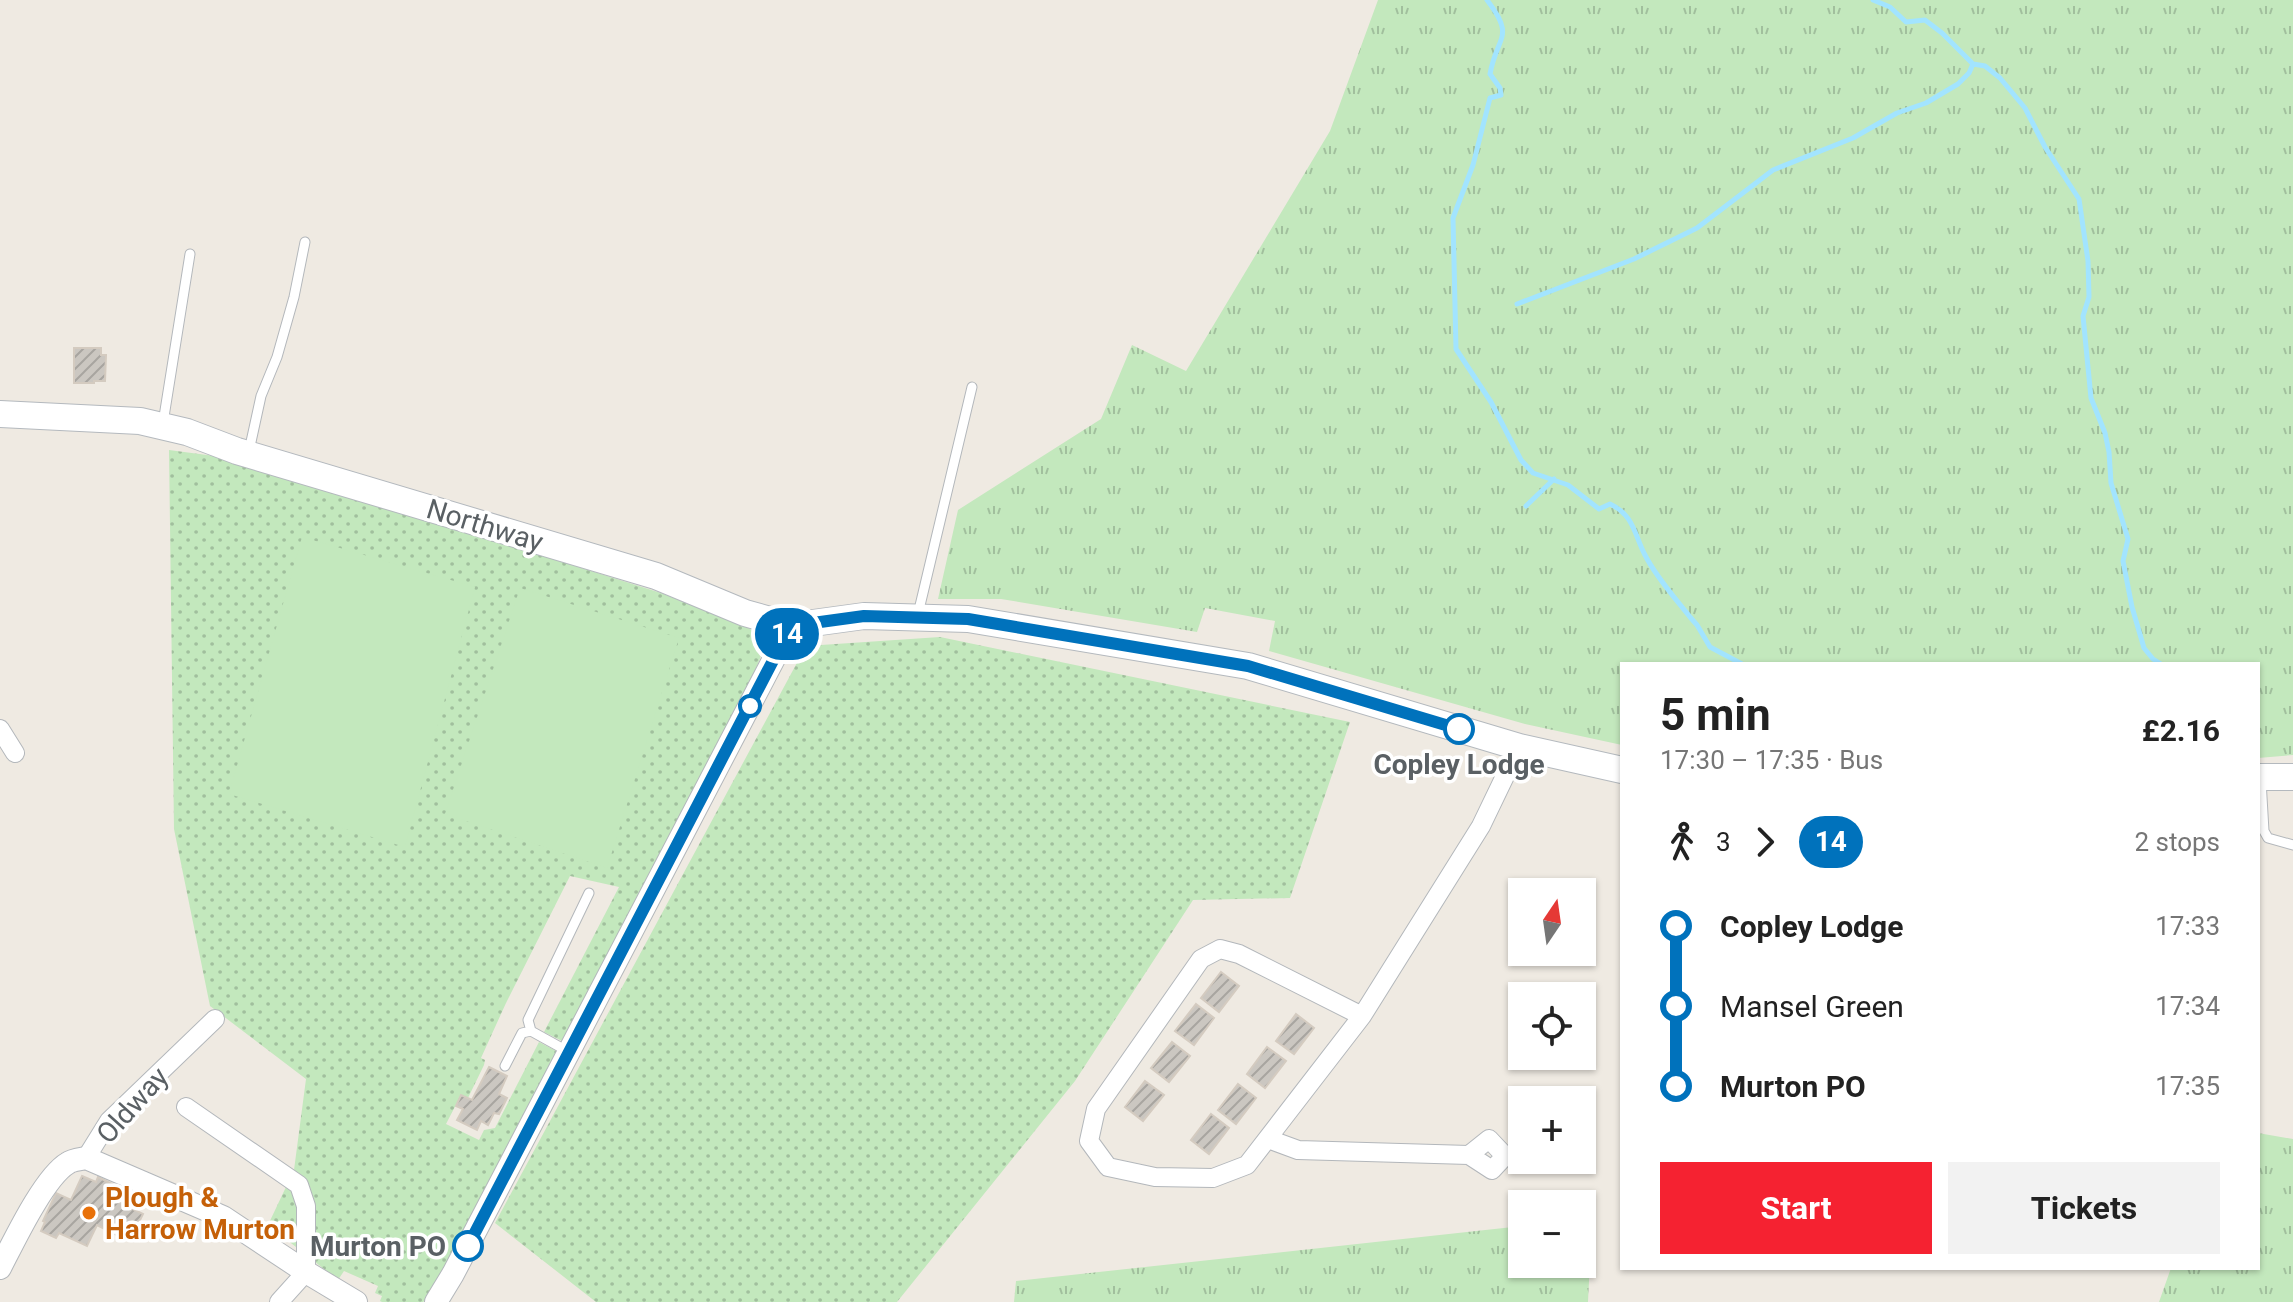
<!DOCTYPE html>
<html lang="en">
<head>
<meta charset="utf-8">
<style>
	:root { --surface:#fff; --page:#f2f2f2; --text:#222; --muted:#767676; --accent:#f52231 }
	body { margin:0; font-family:Roboto,sans-serif; background:var(--page); color:var(--text); height:100vh; display:flex; flex-direction:column; font-size:30px; white-space:nowrap }
	* { box-sizing:border-box; margin:0 }
	p { font-size:26px; color:var(--muted) }
	.icon { flex:none; width:44px; height:44px; fill:none; stroke:currentColor; stroke-width:2; stroke-linecap:round; stroke-linejoin:round }
	.map { position:relative; flex:1; overflow:hidden }
	.details { position:absolute; left:1620px; top:662px; width:640px; height:608px; display:flex; flex-direction:column; background:var(--surface); border-radius:0px; box-shadow:0 2px 6px #0004 }
	.details>* { flex:none }
	.badge { padding:0 16px; border-radius:26px; font-size:28px; line-height:52px }
	.needle { width:52px; rotate:13deg }
	.tools { position:absolute; left:1508px; top:878px; display:grid; gap:16px }
	.tools a { display:grid; place-items:center; width:88px; height:88px; border-radius:0px; background:var(--surface); box-shadow:0 2px 6px #0004; font-size:40px }
	.map>.badge { position:absolute; translate:-50% -50%; box-shadow:0 0 0 4px #fff }
	.legs { display:flex; align-items:center; gap:12px; height:88px; padding:0 40px; font-size:26px }
	.legs p { margin-inline-start:auto }
	.head { display:flex; align-items:center; justify-content:space-between; height:136px; padding:0 40px }
	h1 { font-size:44px; font-weight:700; line-height:60px }
	.cta { display:flex; gap:16px; margin-top:auto; padding:16px 40px }
	.cta a { flex:1; height:92px; border-radius:0px; background:var(--accent); color:#fff; font-size:32px; font-weight:700; line-height:92px; text-align:center }
	.cta a+a { background:var(--page); color:var(--text) }
	ul { padding:0 40px; list-style:none }
	li { display:flex; align-items:center; gap:28px; height:80px; font-size:30px }
	li i { display:grid; place-items:center; width:12px; height:100%; margin:0 10px; background:currentColor }
	li i::after { content:''; width:20px; height:20px; margin:-10px; border:6px solid; border-radius:50%; background:var(--surface) }
	li p { margin-inline-start:auto }
	li:first-child i { background:linear-gradient(#0000 50%,currentColor 0) }
	li:last-child i { background:linear-gradient(currentColor 50%,#0000 0) }
	.map>svg:first-child { display:block }
	.grass { fill:url(#grass-tufts) }
	.park { fill:url(#park-dots) }
	.garden { fill:#c3e8bd }
	.lines { fill:none; stroke-linecap:round; stroke-linejoin:round }
	.stream { stroke:#a2e4ff; stroke-width:5 }
	.building { fill:url(#building-hatch); stroke:#d4cbc0; stroke-width:2 }
	.service-casing { stroke:#b3b7bb; stroke-width:11 }
	.minor-casing { stroke:#b3b7bb; stroke-width:20 }
	.tertiary-casing { stroke:#b3b7bb; stroke-width:24 }
	.secondary-casing { stroke:#b4b9be; stroke-width:28 }
	.service { stroke:#fff; stroke-width:9 }
	.minor { stroke:#fff; stroke-width:18 }
	.tertiary { stroke:#fff; stroke-width:22 }
	.secondary { stroke:#fff; stroke-width:26 }
	.line-1-casing { stroke:#fff; stroke-width:18 }
	.line-1 { stroke:#0072bc; stroke-width:12 }
	.stop-1-dot { fill:#fff; stroke:#0072bc; stroke-width:4 }
	.food-dot { fill:#e8710a; stroke:#fff; stroke-width:3 }
	.labels { text-anchor:middle; stroke-width:7; stroke-linejoin:round; paint-order:stroke }
	.street-label { font-size:28px; fill:#5a6064; stroke:#fff }
	.stop-label { font-size:28px; font-weight:bold; fill:#5a6064; stroke:#fff }
	.food-label { font-size:28px; font-weight:bold; fill:#c56008; stroke:#fff; text-anchor:start }
</style>
</head>
<body>
<div class="map">
<svg width="2293" height="1302" viewBox="0 0 2293 1302">
	<defs>
		<pattern id="grass-tufts" width="24" height="20" patternUnits="userSpaceOnUse" patternTransform="scale(2)"><rect width="24" height="20" fill="#c3e8bd"/><path d="M3 7l-1-3M5 7V3M7 7l1-3M15 17l-1-3M17 17v-4M19 17l1-3" fill="none" stroke="#a1bf9d"/></pattern>
		<pattern id="park-dots" width="8" height="8" patternUnits="userSpaceOnUse" patternTransform="scale(2)"><rect width="8" height="8" fill="#c3e8bd"/><path d="M2 2h.1M6 6h.1" fill="none" stroke="#a1bf9d" stroke-width="1.8" stroke-linecap="round"/></pattern>
		<pattern id="building-hatch" width="6" height="6" patternUnits="userSpaceOnUse" patternTransform="scale(2)"><rect width="6" height="6" fill="#cbc7c1"/><path d="M-1 1l2-2M0 6l6-6M5 7l2-2" fill="none" stroke="#a8a5a0"/></pattern>
	</defs>
	<rect width="100%" height="100%" fill="#efeae2"/>
	<path class="grass" d="M1378 0H2293V755L2258 758V664H1622V745L1525 724 1269 651 1275 621 1205 608 1197 632 1001 599H938L958 510 1101 419 1132 345 1186 371 1330 131Z
		M2258 1133 2293 1139V1302H2159L2171 1268H2258Z
		M1592 1219 1588 1302H1014L1016 1281 1522 1226V1264H1582V1220Z"/>
	<path class="park" d="M169 450 237 459 661 593 745 626 758 634 762 644V653L752 679 566 1043 544 1032 619 887 570 876 506 1003 481 1058 485 1060 484 1065 468 1098 461 1095 446 1124 479 1140 484 1130 495 1128 539 1042 560 1053 433 1292 423 1302H382L380 1301 382 1296 375 1293 378 1286 344 1271 338 1280 268 1225 294 1170 306 1079 210 1006 174 829Z
		M940 637 1350 722 1290 898 1193 900 1075 1081 897 1302H596L495 1223 806 646Z"/>
	<path class="garden" d="M302 537 475 587 405 847 229 794Z
		M520 588 679 638 607 868 445 814Z"/>
	<g class="lines">
		<path class="stream" d="M1487 0C1516 38 1497 35 1490 74L1500 88 1501 95 1490 98 1473 165 1453 218 1456 349 1491 402 1521 460 1533 473 1568 485 1599 509 1610 504C1634 515 1634 534 1645 555 1656 577 1675 598 1690 617L1697 625 1710 647 1742 664
			M1873 0 1890 7 1906 22 1925 20 1942 33 1973 64 1985 66 2000 78 2025 108 2045 147 2079 199 2088 261 2089 297 2083 316 2091 398 2105 433 2109 452 2111 483 2128 539 2123 561 2132 607 2144 648 2153 659 2161 664
			M1517 304 1634 259 1697 228 1773 170 1853 138 1897 113 1926 103 1958 84 1969 73 1973 64
			M1526 506 1554 479"/>
	</g>
	<path class="building" d="M74 348H101V355H106L105 381H94V383H74Z
		M1221 972 1239 986 1219 1012 1201 998Z
		M1196 1004 1214 1018 1194 1045 1175 1031Z
		M1296 1014 1314 1028 1294 1054 1276 1041Z
		M1172 1042 1190 1056 1169 1082 1151 1068Z
		M1267 1047 1286 1061 1265 1088 1247 1074Z
		M489 1067 507 1076 499 1094 507 1098 499 1114 494 1113 488 1125 481 1121 477 1130 457 1120 463 1109 456 1106 461 1095 472 1100Z
		M1145 1081 1164 1095 1143 1121 1125 1107Z
		M1238 1084 1256 1098 1236 1124 1218 1110Z
		M1211 1114 1229 1128 1209 1154 1191 1140Z
		M82 1176 96 1182 98 1177 116 1186 113 1191 119 1194 116 1201 143 1214 136 1228 128 1225 122 1238 97 1225 87 1246 59 1233 56 1238 41 1231 45 1222 43 1221 56 1193 71 1200Z"/>
	<g class="lines">
		<g class="service-casing">
			<path id="service" d="M163 423 190 254
				M249 451 261 396 277 357 294 297 305 242
				M918 614 972 387
				M2261 780 2264 831 2268 838 2293 845
				M531 1031 528 1020 589 893
				M505 1066 522 1033 531 1031 569 1052"/>
		</g>
		<g class="minor-casing">
			<path id="minor" d="M0 729 15 753
				M1362 1016 1239 954 1220 949 1201 959 1096 1109 1089 1141 1108 1167 1155 1177 1213 1178 1247 1165 1362 1016 1481 826 1519 747
				M186 1107 299 1185 306 1206V1272L279 1302
				M1268 1139 1298 1150 1469 1155 1489 1139 1505 1156 1492 1170 1469 1155
				M86 1158 109 1121 215 1019"/>
		</g>
		<g class="tertiary-casing">
			<path id="tertiary" d="M0 1268C13 1243 44 1177 68 1163 72 1160 81 1159 86 1158L223 1217 306 1272 356 1302
				M436 1302 453 1274 791 626"/>
		</g>
		<g class="secondary-casing">
			<path id="secondary" d="M0 414 140 421 187 432 237 451 656 576 745 613 791 626 864 616 968 619 1248 666 1519 747 1622 770
				M2258 777H2293"/>
		</g>
		<use href="#service" class="service"/>
		<use href="#minor" class="minor"/>
		<use href="#tertiary" class="tertiary"/>
		<use href="#secondary" class="secondary"/>
	</g>
	<g class="lines">
		<g class="line-1-casing">
			<path id="line-1" d="M468 1246 791 626 864 616 968 619 1248 666 1459 729"/>
		</g>
		<use href="#line-1" class="line-1"/>
	</g>
	<g class="stop-1-dot">
		<circle cx="750" cy="706" r="10"/>
		<circle cx="1459" cy="729" r="14"/>
		<circle cx="468" cy="1246" r="14"/>
	</g>
	<circle class="food-dot" cx="89" cy="1213" r="8"/>
	<g class="labels">
		<g class="street-label">
			<text transform="translate(485 525) rotate(17)" y="10">Northway</text>
			<text transform="translate(132 1105) rotate(-48)" y="10">Oldway</text>
		</g>
		<g class="stop-label">
			<text x="1459" y="774">Copley Lodge</text>
			<text x="446" y="1256" text-anchor="end">Murton PO</text>
		</g>
		<g class="food-label">
			<text x="105" y="1207">Plough &amp;<tspan x="105" dy="32">Harrow Murton</tspan></text>
		</g>
	</g>
</svg>
<div class="tools">
<a><svg class="needle" viewBox="-14 -14 28 28"><path d="M0-13l5 13h-10z" fill="#e53935"/><path d="M0 13l5-13h-10z" fill="#767676"/></svg></a>
<a><svg class="icon" aria-label="locate" viewBox="0 0 24 24"><circle cx="12" cy="12" r="6"/><path d="M12 2v4M12 18v4M2 12h4M18 12h4"/></svg></a>
<a>+</a>
<a>−</a>
</div>
<b class="badge" style="left:787px;top:634px;background:#0072bc;color:#fff">14</b>
<section class="details">
<div class="head"><div><h1>5 min</h1><p>17:30 – 17:35 · Bus</p></div><b>£2.16</b></div>
<div class="legs"><svg class="icon" aria-label="walk" viewBox="0 0 24 24"><circle cx="13" cy="4" r="2"/><path d="M13 8l-2 6 4 7M11 14l-3 7M7 12l3-4h3l4 4"/></svg>3<svg class="icon" aria-label="forward" viewBox="0 0 24 24"><path d="M9 5l7 7-7 7"/></svg><b class="badge" style="background:#0072bc;color:#fff">14</b><p>2 stops</p></div>
<ul>
<li><i style="color:#0072bc"></i><b>Copley Lodge</b><p>17:33</p></li>
<li><i style="color:#0072bc"></i><span>Mansel Green</span><p>17:34</p></li>
<li><i style="color:#0072bc"></i><b>Murton PO</b><p>17:35</p></li>
</ul>
<div class="cta"><a>Start</a><a>Tickets</a></div>
</section>
</div>
</body>
</html>
